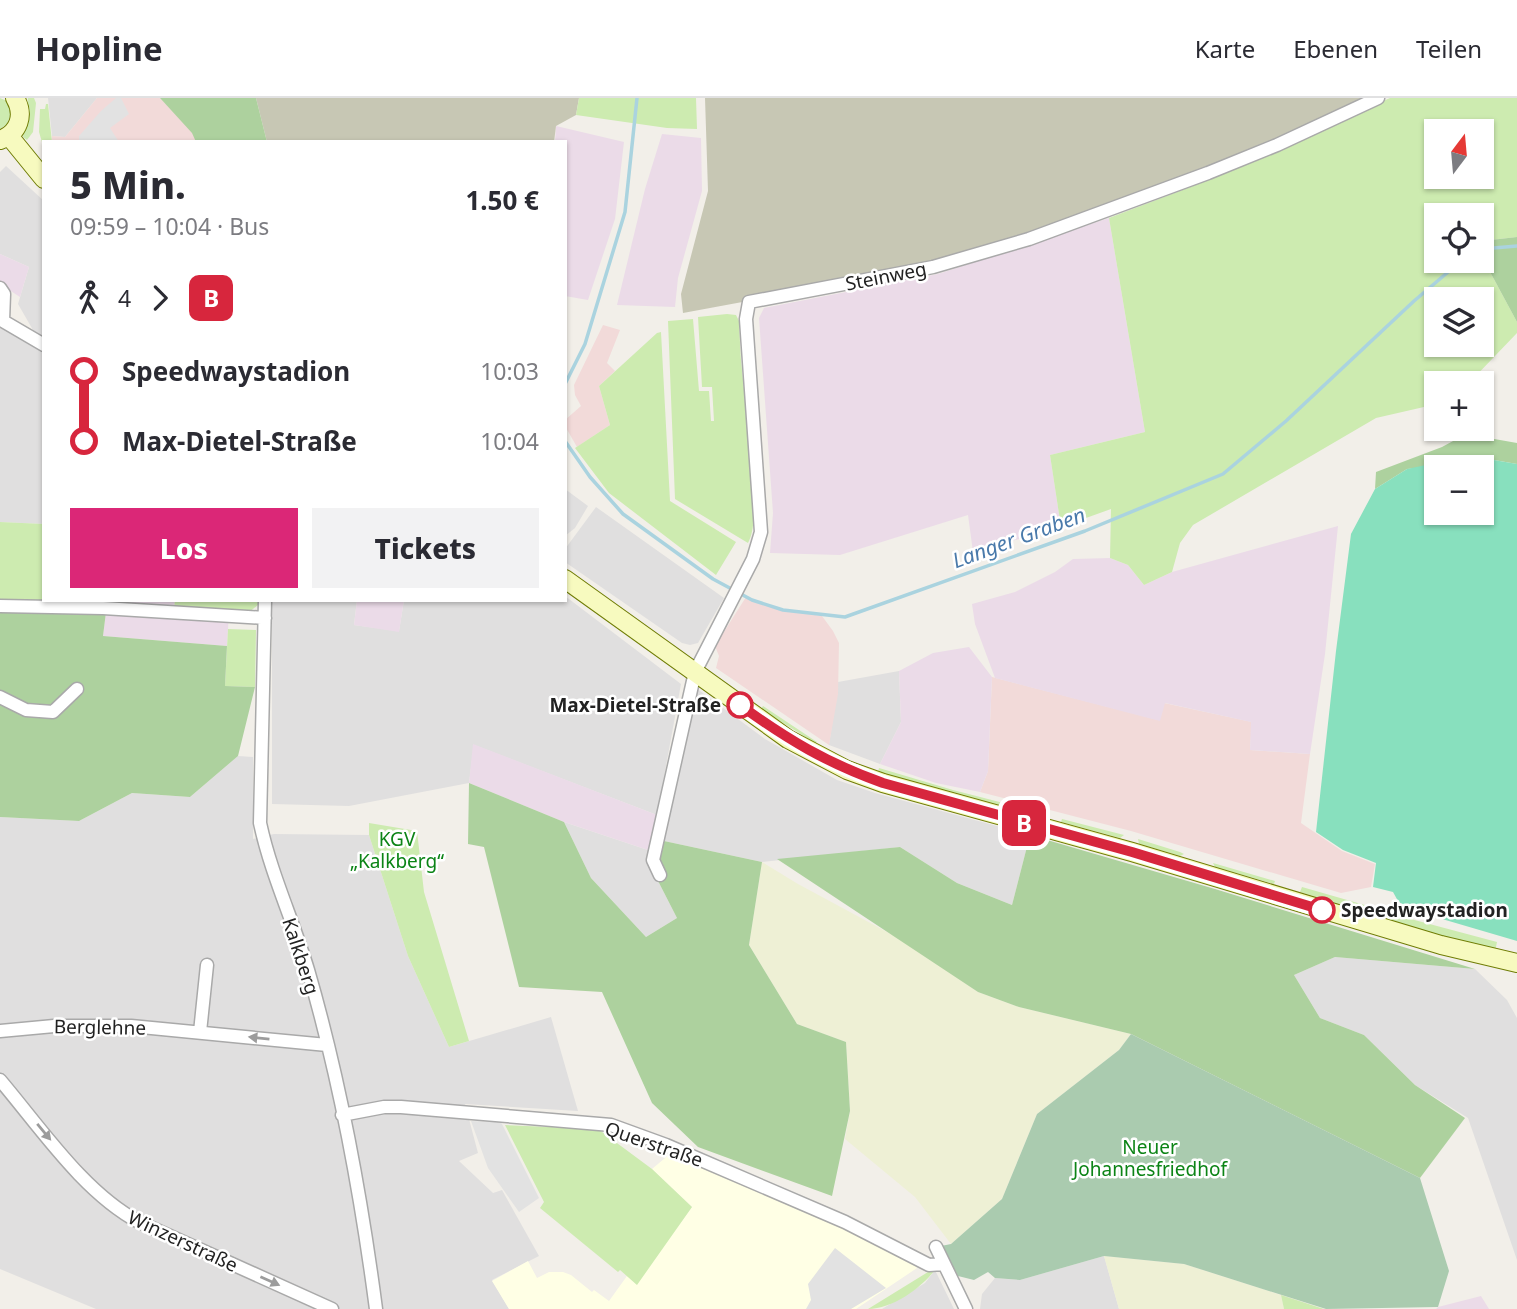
<!DOCTYPE html>
<html lang="de">
<head>
<meta charset="utf-8">
<style>
	:root { --surface:#fff; --page:#f2f2f3; --text:#2b2b33; --muted:#7c7c81; --line:#e1e1e2; --accent:#db2777 }
	body { margin:0; font-family:"Noto Sans",sans-serif; background:var(--page); color:var(--text); height:100vh; display:flex; flex-direction:column; font-size:26px; white-space:nowrap }
	* { box-sizing:border-box; margin:0 }
	p { font-size:23px; color:var(--muted) }
	.icon { flex:none; width:38px; height:38px; fill:none; stroke:currentColor; stroke-width:2; stroke-linecap:round; stroke-linejoin:round }
	.map { position:relative; flex:1; overflow:hidden }
	.panel { position:absolute; left:42px; top:42px; width:525px; height:462px; display:flex; flex-direction:column; background:var(--surface); border-radius:0px; box-shadow:0 2px 5px #0004 }
	.panel>* { flex:none }
	.badge { padding:0 14px; border-radius:10px; font-size:24px; line-height:46px }
	.needle { width:46px; rotate:16deg }
	.tools { position:absolute; left:1424px; top:21px; display:grid; gap:14px }
	.tools a { display:grid; place-items:center; width:70px; height:70px; border-radius:0px; background:var(--surface); box-shadow:0 2px 5px #0004; font-size:35px }
	.map>.badge { position:absolute; translate:-50% -50%; box-shadow:0 0 0 4px #fff }
	.legs { display:flex; align-items:center; gap:10px; height:77px; padding:0 28px; font-size:23px }
	.legs p { margin-inline-start:auto }
	.overview { display:flex; align-items:center; justify-content:space-between; height:119px; padding:0 28px }
	h1 { font-size:38px; font-weight:800; line-height:52px }
	.action { display:flex; gap:14px; margin-top:auto; padding:14px 28px }
	.action a { flex:1; height:80px; border-radius:0px; background:var(--accent); color:#fff; font-size:28px; font-weight:800; line-height:80px; text-align:center }
	.action a+a { background:var(--page); color:var(--text) }
	ul { padding:0 28px; list-style:none }
	li { display:flex; align-items:center; gap:24px; height:70px; font-size:26px }
	li i { display:grid; place-items:center; width:10px; height:100%; margin:0 9px; background:currentColor }
	li i::after { content:''; width:18px; height:18px; margin:-9px; border:5px solid; border-radius:50%; background:var(--surface) }
	li p { margin-inline-start:auto }
	li:first-child i { background:linear-gradient(#0000 50%,currentColor 0) }
	li:last-child i { background:linear-gradient(currentColor 50%,#0000 0) }
	header { display:flex; align-items:center; gap:42px; box-sizing:border-box; height:98px; padding:0 35px; background:var(--surface); border-bottom:2px solid var(--line) }
	header strong { font-size:33px }
	nav { display:flex; gap:38px; margin-inline-start:auto; font-size:24px }
	.map>svg:first-child { display:block }
	.residential { fill:#e0dfdf }
	.commercial { fill:#f2dad9 }
	.industrial { fill:#ebdbe8 }
	.education { fill:#ffffe5 }
	.construction { fill:#c7c7b4 }
	.farmland { fill:#eef0d5 }
	.grass { fill:#cdebb0; fill-rule:evenodd }
	.forest { fill:#add19e }
	.cemetery { fill:#aacbaf }
	.pitch { fill:#88e0be; fill-rule:evenodd }
	.parking { fill:#e2e2e2 }
	.lines { fill:none; stroke-linecap:round; stroke-linejoin:round }
	.stream { stroke:#aad3df; stroke-width:3.5 }
	.street-casing { stroke:#a9a9a9; stroke-width:15 }
	.secondary-casing { stroke:#707d05; stroke-width:20 }
	.street { stroke:#fff; stroke-width:12 }
	.secondary { stroke:#f7fabf; stroke-width:18 }
	.oneway { fill:#9c9c9c }
	.line-1-casing { stroke:#fff; stroke-width:16 }
	.line-1 { stroke:#d7263d; stroke-width:10 }
	.stop-1-dot { fill:#fff; stroke:#d7263d; stroke-width:3.5 }
	.labels { text-anchor:middle; stroke-width:5; stroke-linejoin:round; paint-order:stroke }
	.street-label { font-size:19px; fill:#222; stroke:#fff }
	.stop-label { font-size:19px; font-weight:bold; fill:#222; stroke:#fff; text-anchor:end }
	.park-label { font-size:19px; fill:#0c8416; stroke:#fff }
	.water-label { font-size:21px; font-style:italic; fill:#4a7aab; stroke:#fff }
</style>
</head>
<body>
<header>
<strong>Hopline</strong>
<nav><a>Karte</a><a>Ebenen</a><a>Teilen</a></nav>
</header>
<div class="map">
<svg width="1517" height="1211" viewBox="0 0 1517 1211">
	<rect width="100%" height="100%" fill="#f2efe9"/>
	<path class="residential" d="M48 0H97L65 39 52 38Z
		M6 68 44 103V243L37 239 18 206 29 169 0 156V74Z
		M0 228 44 251V426L0 424Z
		M565 391 588 408 575 430 565 438Z
		M596 409 724 500 698 545 690 547 682 545 565 464V451Z
		M565 498 681 586 657 717 474 647 469 685 349 708 272 706V502H357L354 527 399 533 404 502H565Z
		M899 573 901 624 880 666 829 647 838 584Z
		M696 590 765 641 837 682 875 695 1030 737 1012 807 957 785 900 749 762 764 664 743 687 622Z
		M238 658 253 659V741L274 736 369 737 408 858 449 949 551 919 578 1013 465 1006 478 1055 459 1063 493 1095 502 1092 539 1158 492 1182 509 1211H96L0 1171V719L79 723 132 695 190 699Z
		M564 724 648 752V760L656 779 677 820 646 839 591 780Z
		M1335 859 1475 871 1507 902 1517 920V1162L1468 1020 1415 987 1364 937 1320 920 1294 877Z
		M1104 1158 1119 1211H980L982 1196 995 1180 1020 1182Z
		M935 1172 954 1211H882L925 1185Z"/>
	<path class="commercial" d="M97 0H160L193 35 196 44H52V38L65 39Z
		M603 227 620 232 607 265 615 273 599 288 610 327 577 349 565 328V322L581 308 575 297 574 287Z
		M746 499 783 512 822 518 833 533 839 545 838 596 829 647 716 570 719 558 715 548Z
		M992 579 1159 622 1164 605 1252 624 1250 652 1310 656 1301 725 1342 753 1375 766 1371 789 1341 795 1131 733 980 694 988 673Z"/>
	<path class="industrial" d="M556 28 624 44 615 121 588 202 565 198V44H555Z
		M662 36 701 40 702 93 678 180 675 209 617 207 645 91Z
		M1109 120 1145 334 1050 357 1061 429 973 454 968 417 840 457 770 455 773 415 759 220 764 210 938 176Z
		M0 156 29 169 20 199 0 186Z
		M1338 428 1325 556 1310 656 1250 652 1251 624 1165 605 1160 623 995 580 975 526 972 506 1015 494 1055 474 1073 461 1110 460 1128 467 1144 487 1172 474Z
		M77 502H175L174 511 229 514 227 548 103 538 106 514 77 506Z
		M357 502H404L399 534 354 527Z
		M969 549 992 579 988 673 980 694 936 685 880 666 901 624 899 573 933 555Z
		M473 646 657 717 648 752 564 724 469 685Z
		M1481 1198 1489 1211H1436L1438 1209Z"/>
	<path class="education" d="M671 1055 831 1122 914 1163 917 1170 856 1211H509L492 1183 528 1163 537 1180 549 1174H563L571 1177 592 1194 594 1192 609 1203 627 1178 636 1186 692 1109 652 1071Z"/>
	<path class="construction" d="M256 0H579L576 17 556 28 554 44H267Z
		M705 0H1378L1277 47 933 169 683 215 681 196 708 93Z"/>
	<path class="farmland" d="M762 764 798 786 900 841 978 894 1019 909 1131 936 1119 952 1037 1016 1002 1101 951 1146 915 1099 845 1041 850 1013 846 944 797 926 749 847Z
		M1104 1158 1184 1166 1281 1197 1284 1211H1119Z"/>
	<path class="grass" d="M0 0 7 3 11 16 7 26 0 31Z
		M28 0H34L36 5 33 34 27 42 23 39Z
		M579 0H696L697 31 667 30 576 17Z
		M1390 0H1517V139L1482 143V117H1437V163H1482V159L1517 224V235L1469 285H1437V306L1376 320 1193 427 1180 445 1172 474 1144 487 1128 467 1110 460 1111 411 1061 429 1050 357 1145 334 1109 120 1206 83ZM1437 33H1482V79H1437ZM1437 201H1482V247H1437Z
		M46 6H48L52 44H44V51L39 34 40 11H45Z
		M727 216 736 217 739 223C740 240 740 256 742 272 745 307 764 418 748 445L675 401 668 223 693 221 699 293H709L711 323H714L712 289H702L698 219Z
		M661 234 670 403 736 444 716 477 609 395 575 350 610 327 599 288 657 235Z
		M0 424 44 426V502H77V506L0 501Z
		M175 502H258V507L248 515 174 511Z
		M228 531 256 532 255 589 225 588Z
		M763 608 817 644 815 645 761 611Z
		M879 670 953 692 1046 716 1043 719 878 674Z
		M1062 721 1124 737 1120 740 1061 724Z
		M369 725 417 733 424 794 469 943 449 949 408 858 369 737Z
		M1138 741 1180 754 1184 756 1180 758 1139 746Z
		M1213 765 1275 783 1274 786 1215 769Z
		M1302 789 1375 810 1374 816 1300 794Z
		M1392 816 1497 844 1495 854 1410 830 1389 821Z
		M505 1027 598 1031 652 1071 692 1109 637 1187 620 1172 618 1174 540 1110 544 1104Z
		M935 1172C920 1191 892 1211 868 1211L928 1174Z
		M1281 1197 1324 1211H1284Z"/>
	<path class="forest" d="M160 0H256L267 44H196L192 35Z
		M1517 139V224L1482 159V143Z
		M1466 336 1517 345V366L1494 362 1407 371 1375 391 1376 374 1442 349Z
		M0 505 106 514 103 538 227 548 225 588 255 589 238 658 190 699 132 695 79 723 0 719Z
		M469 685 564 724 591 780 646 839 677 820 656 779 664 743 762 764 749 847 797 926 846 944 850 1013 832 1098 698 1049 652 1005 602 894 519 889 484 749 468 746Z
		M1030 737 1215 791 1475 871 1335 859 1294 877 1320 920 1364 937 1415 987 1465 1020 1420 1080 1131 936 1019 909 978 894 777 761 900 749 957 785 1012 807Z"/>
	<path class="cemetery" d="M1131 936 1420 1080 1449 1173 1438 1209 1326 1211 1184 1166 1104 1158 1020 1182 995 1180 988 1174 974 1182 958 1178 941 1148 951 1146 1002 1101 1037 1016 1119 952Z"/>
	<path class="pitch" d="M1454 361 1494 362 1517 366V843L1408 811 1398 803 1393 794 1373 789 1376 765 1343 752 1316 734 1336 553 1351 436 1375 391 1407 371ZM1437 369H1482V415H1437Z"/>
	<path class="parking" d="M116 0H121L129 16 110 30 119 44H79V38L101 13Z
		M471 1023 501 1024 539 1100 519 1114 488 1070Z
		M835 1150 886 1190 851 1211H806L811 1202 808 1186Z"/>
	<g class="lines">
		<path class="stream" d="M1482 151 1517 148
			M565 286 585 246 625 114 637 0
			M565 343 590 379 623 416 713 481 752 502 783 512 845 519 1085 433 1223 376 1286 323 1414 203 1461 163"/>
		<g class="street-casing">
			<path id="street" d="M0 190 4 196 3 223 44 247
				M265 502 260 725C271 776 293 822 308 872 340 982 361 1097 376 1211
				M0 508 103 510 265 520
				M0 599 26 612 53 614 77 591
				M660 777 653 762 695 574 753 461 761 434 746 221 749 204 933 169 1029 141 1208 75 1277 47 1378 0
				M0 933 54 928H131L327 947
				M200 934 207 867
				M0 982C40 1029 84 1095 139 1124L332 1211
				M342 1017 384 1009H401L611 1027 666 1047 845 1124 929 1167 944 1166
				M936 1149 966 1211"/>
		</g>
		<g class="secondary-casing">
			<path id="secondary" d="M9 38 44 81
				M0 42C19 35 25 17 15 0
				M565 481 788 641 847 672 883 685 1132 754 1441 847 1517 865"/>
		</g>
		<use href="#street" class="street"/>
		<use href="#secondary" class="secondary"/>
	</g>
	<defs><path id="oneway-solid" d="M-6-.8H1V-3.2L6.5 0L1 3.2V.8H-6Z" transform="scale(1.75)"/></defs>
	<g class="oneway">
		<use href="#oneway-solid" transform="translate(259 940) rotate(-174)"/>
		<use href="#oneway-solid" transform="translate(44 1034) rotate(50)"/>
		<use href="#oneway-solid" transform="translate(270 1183) rotate(24)"/>
	</g>
	<g class="lines">
		<g class="line-1-casing">
			<path id="line-1" d="M740 607C788 642 827 665 883 685L1132 754 1322 812"/>
		</g>
		<use href="#line-1" class="line-1"/>
	</g>
	<g class="stop-1-dot">
		<circle cx="740" cy="607" r="12"/>
		<circle cx="1322" cy="812" r="12"/>
	</g>
	<g class="labels">
		<g class="street-label">
			<text transform="translate(886 178) rotate(-11)" y="7">Steinweg</text>
			<text transform="translate(301 858) rotate(72)" y="7">Kalkberg</text>
			<text transform="translate(100 929) rotate(1)" y="7">Berglehne</text>
			<text transform="translate(654 1046) rotate(19)" y="7">Querstraße</text>
			<text transform="translate(183 1143) rotate(25)" y="7">Winzerstraße</text>
		</g>
		<g class="stop-label">
			<text x="721" y="614">Max-Dietel-Straße</text>
			<text x="1341" y="819" text-anchor="start">Speedwaystadion</text>
		</g>
		<g class="park-label">
			<text x="397" y="748">KGV<tspan x="397" dy="22">„Kalkberg“</tspan></text>
			<text x="1150" y="1056">Neuer<tspan x="1150" dy="22">Johannesfriedhof</tspan></text>
		</g>
		<g class="water-label">
			<text transform="translate(1019 440) rotate(-20)" y="7">Langer Graben</text>
		</g>
	</g>
</svg>
<div class="tools">
<a><svg class="needle" viewBox="-14 -14 28 28"><path d="M0-13l5 13h-10z" fill="#e53935"/><path d="M0 13l5-13h-10z" fill="#7c7c81"/></svg></a>
<a><svg class="icon" aria-label="locate" viewBox="0 0 24 24"><circle cx="12" cy="12" r="6"/><path d="M12 2v4M12 18v4M2 12h4M18 12h4"/></svg></a>
<a><svg class="icon" aria-label="layers" viewBox="0 0 24 24"><path d="M12 4l9 5-9 5-9-5zM3 14l9 5 9-5"/></svg></a>
<a>+</a>
<a>−</a>
</div>
<b class="badge" style="left:1024px;top:725px;background:#d7263d;color:#fff">B</b>
<section class="panel">
<div class="overview"><div><h1>5 Min.</h1><p>09:59 – 10:04 · Bus</p></div><b>1.50 €</b></div>
<div class="legs"><svg class="icon" aria-label="walk" viewBox="0 0 24 24"><circle cx="13" cy="4" r="2"/><path d="M13 8l-2 6 4 7M11 14l-3 7M7 12l3-4h3l4 4"/></svg>4<svg class="icon" aria-label="forward" viewBox="0 0 24 24"><path d="M9 5l7 7-7 7"/></svg><b class="badge" style="background:#d7263d;color:#fff">B</b></div>
<ul>
<li><i style="color:#d7263d"></i><b>Speedwaystadion</b><p>10:03</p></li>
<li><i style="color:#d7263d"></i><b>Max-Dietel-Straße</b><p>10:04</p></li>
</ul>
<div class="action"><a>Los</a><a>Tickets</a></div>
</section>
</div>
</body>
</html>
